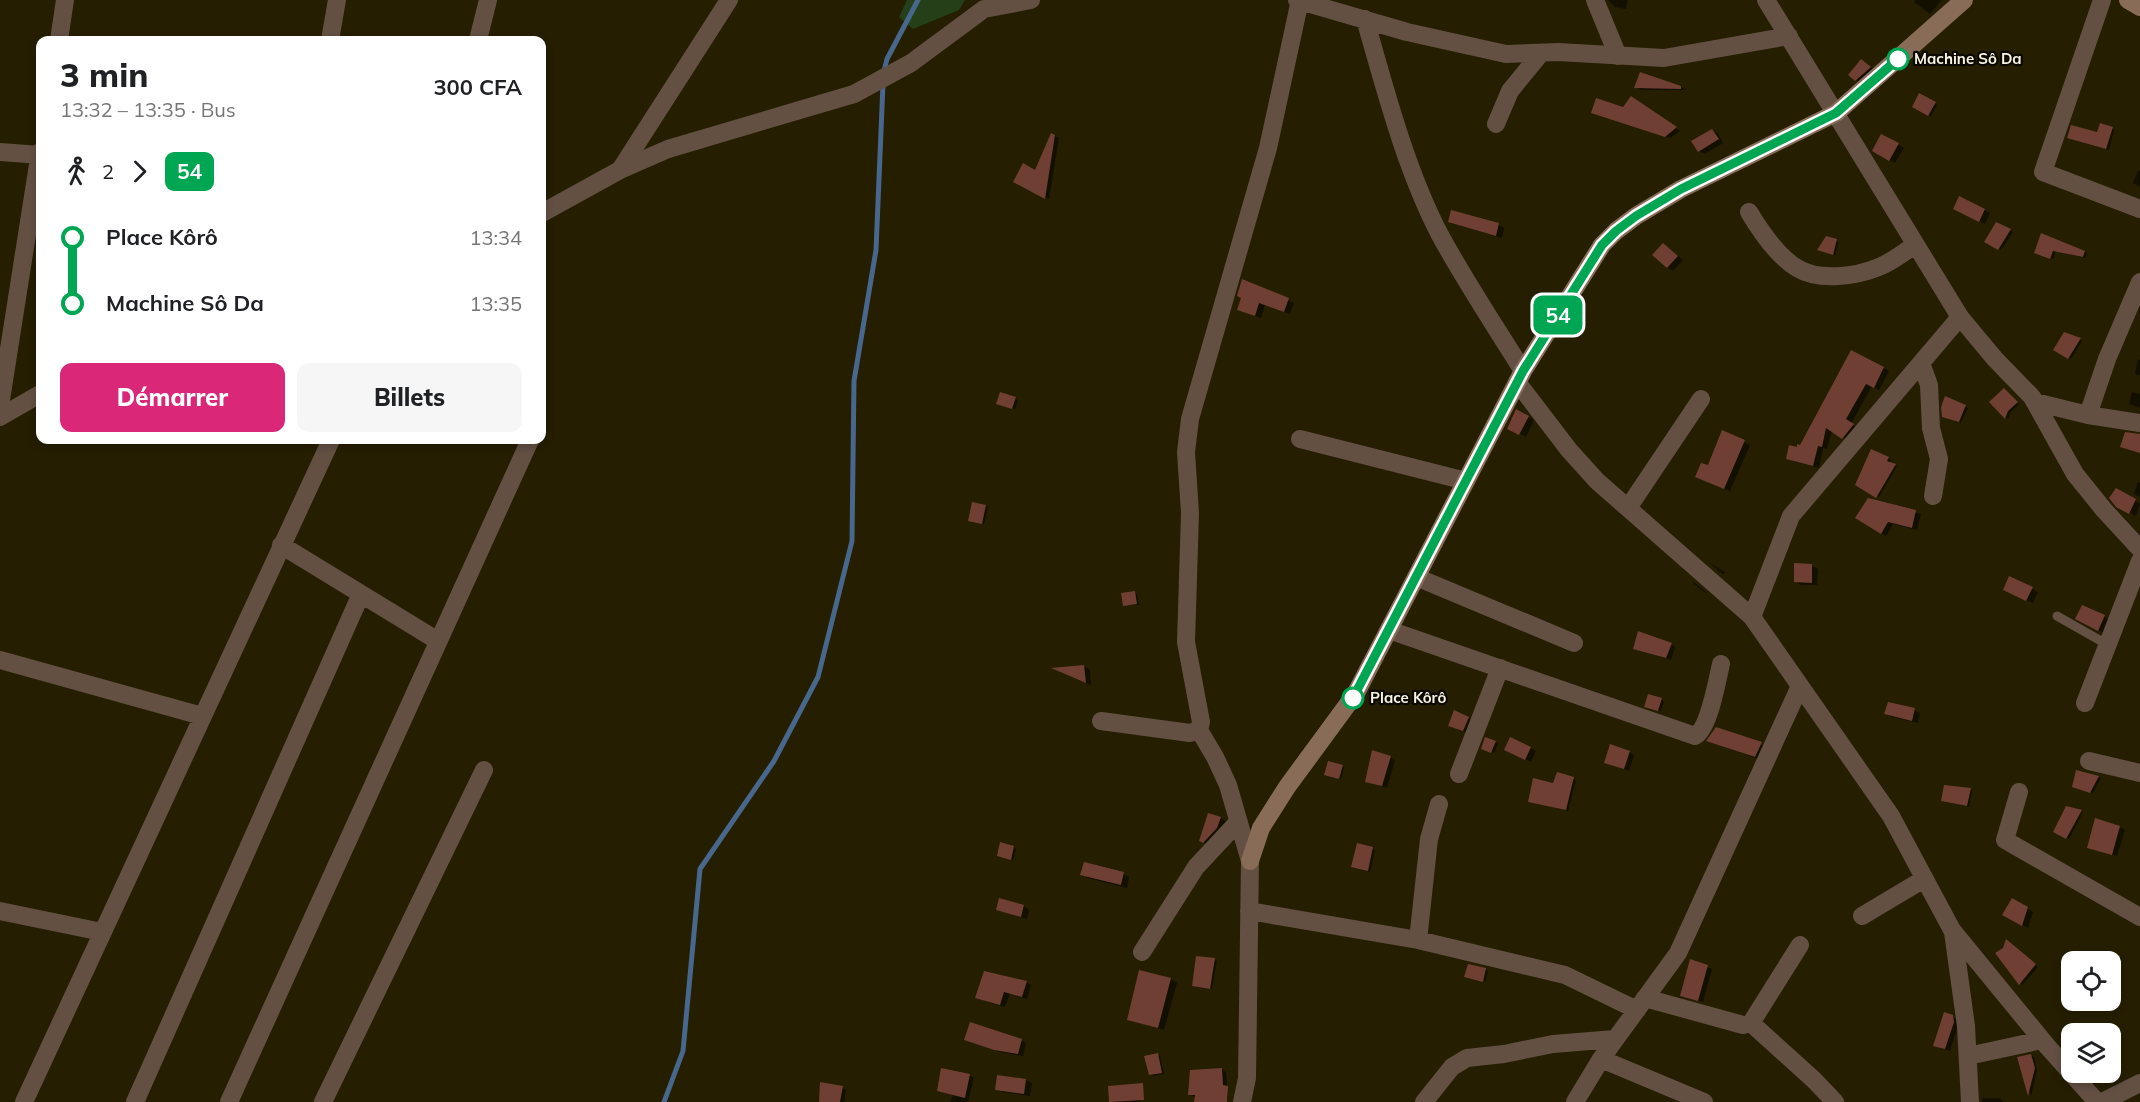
<!DOCTYPE html>
<html lang="fr">
<head>
<meta charset="utf-8">
<style>
	:root { --surface:#fff; --page:#f6f6f6; --text:#202124; --muted:#757577; --accent:#db2777 }
	body { margin:0; font-family:Mulish,sans-serif; background:var(--page); color:var(--text); height:100vh; display:flex; flex-direction:column; font-size:22px; white-space:nowrap }
	* { box-sizing:border-box; margin:0 }
	p { font-size:20px; color:var(--muted) }
	.icon { flex:none; width:33px; height:33px; fill:none; stroke:currentColor; stroke-width:2; stroke-linecap:round; stroke-linejoin:round }
	.map { position:relative; flex:1; overflow:hidden }
	.sheet { position:absolute; left:36px; top:36px; width:510px; height:408px; display:flex; flex-direction:column; background:var(--surface); border-radius:12px; box-shadow:0 3px 9px #0003 }
	.sheet>* { flex:none }
	.badge { padding:0 12px; border-radius:9px; font-size:21px; line-height:39px }
	.buttons { position:absolute; left:2061px; top:951px; display:grid; gap:12px }
	.buttons a { display:grid; place-items:center; width:60px; height:60px; border-radius:12px; background:var(--surface); box-shadow:0 3px 9px #0003; font-size:30px }
	.map>.badge { position:absolute; translate:-50% -50%; box-shadow:0 0 0 3px #fff }
	.legs { display:flex; align-items:center; gap:9px; height:66px; padding:0 24px; font-size:20px }
	.legs p { margin-inline-start:auto }
	.head { display:flex; align-items:center; justify-content:space-between; height:102px; padding:0 24px }
	h1 { font-size:33px; font-weight:800; line-height:45px }
	.action { display:flex; gap:12px; margin-top:auto; padding:12px 24px }
	.action a { flex:1; height:69px; border-radius:12px; background:var(--accent); color:#fff; font-size:24px; font-weight:800; line-height:69px; text-align:center }
	.action a+a { background:var(--page); color:var(--text) }
	ul { padding:0 24px; list-style:none }
	li { display:flex; align-items:center; gap:21px; height:66px; font-size:22px }
	li i { display:grid; place-items:center; width:9px; height:100%; margin:0 8px; background:currentColor }
	li i::after { content:''; width:15px; height:15px; margin:-8px; border:4px solid; border-radius:50%; background:var(--surface) }
	li p { margin-inline-start:auto }
	li:first-child i { background:linear-gradient(#0000 50%,currentColor 0) }
	li:last-child i { background:linear-gradient(currentColor 50%,#0000 0) }
	.map>svg:first-child { display:block }
	.green { fill:#253f19 }
	.shadow { fill:#0007 }
	.lines { fill:none; stroke-linecap:round; stroke-linejoin:round }
	.stream { stroke:#48678d; stroke-width:5 }
	.building { fill:#703f34 }
	.lane { stroke:#635043; stroke-width:9 }
	.street { stroke:#635043; stroke-width:18 }
	.secondary { stroke:#896c57; stroke-width:18 }
	.line-1-casing { stroke:#fff; stroke-width:14 }
	.line-1 { stroke:#00a651; stroke-width:9 }
	.stop-1-dot { fill:#fff; stroke:#00a651; stroke-width:3 }
	.labels { text-anchor:middle; stroke-width:4.5; stroke-linejoin:round; paint-order:stroke }
	.stop-label { font-size:15px; font-weight:bold; fill:#f8f4e3; stroke:#0b0901; text-anchor:start }
</style>
</head>
<body>
<div class="map">
<svg width="2140" height="1102" viewBox="0 0 2140 1102">
	<rect width="100%" height="100%" fill="#251e01"/>
	<path class="green" d="M907 0H965L959 10 913 29 899 17Z"/>
	<path class="shadow" d="M1608 0H1628L1626 9 1615 7Z
		M1915 0H1942L1930 14 1914 2Z
		M1867 64 1876 71 1862 83 1856 80Z
		M1636 87H1681L1686 90H1641Z
		M1920 96 1937 105 1931 116 1914 107Z
		M1636 101 1680 131 1670 138 1593 113 1624 109Z
		M2112 129 2114 130 2109 150 2071 138Z
		M1712 130 1718 134 1723 143 1705 154 1699 151Z
		M1055 136 1059 138 1049 199 1015 182 1036 172Z
		M1882 136 1904 148 1895 163 1874 151Z
		M2138 171H2140V187L2133 183Z
		M1984 210 1990 213 1985 224 1961 212Z
		M1452 211 1499 225 1504 228 1502 238 1455 224 1450 221Z
		M1997 224 2013 232 2001 250 1986 241Z
		M2042 235 2084 252 2087 253 2085 258 2056 251 2053 259 2038 253Z
		M1826 238 1839 242 1835 255 1821 250Z
		M1664 244 1683 260 1673 271 1667 267Z
		M1266 292 1294 303 1290 314 1265 305 1261 318 1239 310Z
		M2080 339 2082 341 2071 359 2055 350Z
		M1852 352 1889 371 1879 390 1872 386 1851 424 1858 428 1848 440 1832 430 1827 449 1823 448 1819 468 1793 461 1788 458 1801 447Z
		M2138 359 2140 360V375H2137L2135 374Z
		M2007 391 2019 404 2010 413 2008 419 1991 402Z
		M2132 392 2140 394V408L2129 404Z
		M1001 394 1018 400 1015 409 1001 404Z
		M1946 398 1968 408 1961 423 1946 417Z
		M1517 411 1534 420 1526 437 1509 428Z
		M1723 432 1750 445 1730 491 1703 480Z
		M1872 451 1891 460 1889 463 1897 466 1879 497 1857 484Z
		M2138 482 2140 483V497L2134 494Z
		M2116 490 2140 504 2136 516 2117 506Z
		M1869 499 1921 514 1917 530 1893 524 1886 536 1857 518Z
		M986 506 988 507 984 524 972 521Z
		M1710 563 1712 564 1726 573 1722 574Z
		M1812 566 1818 569 1817 585H1801L1795 581Z
		M2010 578 2038 592 2033 603 2010 592Z
		M1692 582 1695 583 1707 593 1704 592Z
		M1135 593 1137 594 1139 605H1125Z
		M2104 617 2110 620 2104 633 2077 618Z
		M1671 644 1675 647 1671 660 1639 650Z
		M1084 666 1090 670 1091 685 1058 671Z
		M1661 700 1664 701 1661 711 1648 707Z
		M1914 710 1920 713 1918 723 1892 717 1886 714Z
		M1468 718 1473 721 1468 733 1449 726Z
		M1716 729 1767 747 1761 760 1708 741Z
		M1495 742 1498 744 1494 753 1485 749Z
		M1530 748 1536 751 1531 762 1511 753Z
		M1630 752 1634 755 1629 771 1606 762Z
		M1390 757 1395 760 1387 788 1367 782Z
		M1342 766 1344 767 1341 779 1329 776Z
		M2078 771 2101 778 2093 793 2076 788Z
		M1558 774 1576 780 1568 811 1530 801 1555 785Z
		M1970 790 1972 791 1969 807 1943 801Z
		M2081 811 2083 812 2069 839 2055 831Z
		M1220 818 1226 821 1222 831 1207 844 1201 841Z
		M2120 827 2125 830 2117 856 2089 847Z
		M1358 845 1375 850 1370 872 1355 867Z
		M1014 847 1016 849 1013 860 998 856Z
		M1082 874H1123L1129 877 1127 888 1088 878Z
		M2013 900 2033 912 2028 928 2004 915Z
		M1024 906 1029 910 1027 919 998 910Z
		M2009 942 2038 967 2022 985 2005 949Z
		M2105 950 2122 959 2110 980V962H2099Z
		M1214 960 1217 961 1212 989 1196 987Z
		M1692 961 1712 969 1703 1002 1682 995Z
		M1485 970 1488 971 1485 982 1469 978Z
		M1141 972 1171 979 1177 983 1164 1030 1129 1019Z
		M1026 982 1031 985 1027 999 1010 994 1005 1007 982 1000Z
		M2110 983 2116 986 2110 995Z
		M1953 1017 1958 1020V1025L1950 1051 1935 1045Z
		M1021 1040 1026 1043 1023 1056 1000 1052 970 1042Z
		M1157 1054 1160 1056 1164 1074 1153 1076 1150 1074Z
		M2031 1055 2034 1057 2037 1070 2031 1096 2019 1058Z
		M1222 1069 1226 1072 1228 1099 1194 1097 1190 1094Z
		M943 1070 974 1077 968 1102H950L953 1095 939 1090Z
		M1026 1080 1032 1083 1030 1096 1002 1092 996 1089Z
		M1109 1087H1142L1141 1102H1111Z
		M842 1088 846 1090 844 1102H821Z
		M1982 1098H2000L2004 1102H1982Z"/>
	<g class="lines">
		<path class="stream" d="M884 71 887 59 918 0
			M664 1102 683 1051 700 869 774 761 818 677 852 541 854 381 876 250 883 84"/>
	</g>
	<path class="building" d="M1861 59 1871 67 1855 81 1848 75Z
		M1640 72 1681 86V89L1634 88Z
		M1919 93 1936 102 1928 116 1912 107Z
		M1631 96 1677 127 1665 137 1591 113 1596 98 1623 107Z
		M2100 123 2113 127 2106 149 2067 138 2071 125 2097 132Z
		M1712 129 1719 139 1698 152 1691 141Z
		M1051 133 1055 135 1045 199 1013 182 1023 163 1035 170Z
		M1881 134 1899 143 1889 161 1872 151Z
		M1959 196 1985 209 1979 222 1953 209Z
		M1451 210 1499 223 1496 236 1448 222Z
		M1996 222 2011 229 1998 250 1984 242Z
		M2041 233 2085 251 2083 257 2053 251 2050 259 2034 253Z
		M1826 236 1837 239 1833 255 1817 250Z
		M1663 243 1678 256 1667 268 1652 255Z
		M1242 279 1289 298 1284 312 1259 303 1255 316 1237 310 1241 298 1237 296Z
		M2064 332 2081 338 2068 359 2053 350Z
		M1851 350 1884 367 1874 388 1866 384 1846 419 1854 424 1842 439 1826 428 1822 447 1818 446 1813 466 1786 459 1789 445 1797 447V444L1800 445Z
		M2004 388 2018 402 2008 411 2005 419 1989 402Z
		M1000 392 1016 397 1012 409 996 404Z
		M1945 396 1966 405 1959 422 1942 417 1941 407Z
		M1516 409 1529 416 1519 435 1507 429Z
		M1722 430 1745 440 1724 489 1695 477 1701 463 1708 465Z
		M2125 432 2140 434V453L2120 447Z
		M1871 449 1889 457 1887 461 1896 464 1876 498 1855 485Z
		M2116 488 2136 499 2129 514 2116 507 2109 498Z
		M1868 498 1916 510 1912 528 1888 522 1881 534 1855 518Z
		M972 502 986 505 982 524 968 521Z
		M1794 563 1812 564V583L1794 582Z
		M2009 576 2033 587 2026 601 2003 590Z
		M1135 591 1137 604 1123 606 1121 593Z
		M2082 605 2105 615 2098 631 2075 619Z
		M1638 631 1672 643 1666 658 1633 649Z
		M1084 665 1086 683 1051 668Z
		M1648 694 1662 698 1658 711 1644 707Z
		M1888 702 1915 708 1912 721 1884 714Z
		M1454 710 1469 717 1463 731 1448 726Z
		M1716 727 1762 742 1755 757 1706 741Z
		M1485 737 1496 741 1491 753 1481 749Z
		M1510 737 1531 747 1525 760 1504 750Z
		M1610 744 1630 751 1624 769 1604 763Z
		M1372 750 1391 756 1382 786 1365 782Z
		M1328 761 1343 765 1339 779 1324 775Z
		M2076 770 2099 776 2090 793 2072 787Z
		M1557 772 1574 777 1566 810 1528 802 1533 778 1553 783Z
		M1944 785 1971 788 1967 806 1941 801Z
		M2066 806 2082 810 2066 839 2053 832Z
		M1208 813 1221 817 1217 828 1203 843 1199 841Z
		M2095 818 2120 826 2112 855 2087 848Z
		M1000 842 1014 846 1011 860 997 856Z
		M1357 843 1373 847 1368 871 1351 867Z
		M1084 862 1124 872 1121 885 1080 875Z
		M999 898 1024 905 1021 917 996 910Z
		M2012 898 2028 907 2022 926 2002 915Z
		M2006 939 2036 964 2019 985 1995 953 2003 948Z
		M1196 956 1215 958 1210 989 1192 986Z
		M1690 959 1708 965 1698 1001 1680 996Z
		M1468 964 1486 968 1483 982 1464 977Z
		M1139 970 1171 978 1158 1028 1127 1020Z
		M984 971 1027 981 1022 997 1004 992 1000 1005 975 998Z
		M1944 1012 1953 1015 1954 1022 1945 1049 1933 1046Z
		M970 1022 1022 1039 1018 1054 994 1050 964 1040Z
		M1158 1053 1162 1073 1149 1075 1144 1056Z
		M2031 1054 2035 1068 2028 1096 2017 1057Z
		M941 1068 970 1074 965 1098 937 1091Z
		M1222 1068 1223 1085 1228 1086 1227 1102H1194L1195 1095H1188L1190 1070Z
		M997 1075 1026 1079 1024 1094 995 1090Z
		M820 1082 843 1086 840 1102H819Z
		M1143 1083 1144 1100 1109 1102 1108 1086Z"/>
	<g class="lines">
		<path class="lane" d="M2057 616 2108 645"/>
		<path class="street" d="M1297 0 1407 32 1506 54 1558 52 1664 58 1789 36
			M1595 0 1618 56
			M1766 0 1960 317 1995 359 2032 397 2075 474 2104 510 2140 549
			M2102 0 2043 172 2140 209
			M1365 19C1385 89 1406 170 1440 235 1465 281 1495 326 1523 371
			M59 40 65 0
			M330 40 337 0
			M478 40 488 0
			M1496 124 1510 91 1541 53
			M0 152 40 155
			M620 170 729 0
			M1749 212C1761 232 1777 256 1797 268 1820 282 1857 276 1879 267 1892 262 1904 252 1915 245
			M542 213 620 170 668 149 854 94 911 63 984 9 1031 0
			M1921 363 1929 385 1931 428 1939 459 1933 496
			M1517 382 1569 450 1597 481 1752 617 1891 816 1952 930 2047 1046 2097 1102
			M2035 402 2088 415 2140 423
			M0 406 40 152
			M2088 415 2107 359 2140 282
			M0 417 40 394
			M1300 439 1466 481
			M1628 508 1701 399
			M281 545 438 641
			M1416 577 1574 643
			M1752 617 1791 516 1960 317
			M1389 630 1695 736C1709 729 1717 681 1721 664
			M0 660 202 716
			M2085 703 2140 561
			M1101 721 1190 733 1199 730 1201 722 1186 642 1190 513 1186 452 1190 419 1268 148 1300 0
			M1199 730 1215 757 1228 785 1250 861 1247 1078 1242 1102
			M2089 761 2140 773
			M1459 774 1500 668
			M2019 792 2005 840 2140 917
			M0 911 102 932
			M1249 911 1418 940 1565 975 1637 1010
			M1862 916 1924 879
			M1953 932 1966 1026 1970 1102
			M1418 940 1429 839 1439 804
			M1142 952 1196 867 1238 822
			M1645 998 1743 1025 1751 1023 1800 945
			M1751 1023 1814 1080 1835 1102
			M1968 1056 2042 1040
			M1601 1059 1704 1102
			M24 1102 331 440
			M135 1102 361 594
			M229 1102 530 440
			M323 1102 484 770
			M1424 1102 1452 1067 1467 1058 1504 1054 1553 1044 1615 1039
			M1575 1102 1601 1059 1678 953 1800 686
			M2102 1102 2140 1083"/>
		<path class="secondary" d="M2128 0 2140 7
			M1250 861 1261 828 1287 787 1356 693 1523 371 1602 245 1616 231 1636 216 1681 189 1836 113 1964 0"/>
	</g>
	<g class="lines">
		<g class="line-1-casing">
			<path id="line-1" d="M1353 698 1523 371 1602 245 1616 231 1636 216 1681 189 1836 113 1898 59"/>
		</g>
		<use href="#line-1" class="line-1"/>
	</g>
	<g class="stop-1-dot">
		<circle cx="1898" cy="59" r="10"/>
		<circle cx="1353" cy="698" r="10"/>
	</g>
	<g class="labels">
		<g class="stop-label">
			<text x="1914" y="64">Machine Sô Da</text>
			<text x="1370" y="703">Place Kôrô</text>
		</g>
	</g>
</svg>
<div class="buttons">
<a><svg class="icon" aria-label="locate" viewBox="0 0 24 24"><circle cx="12" cy="12" r="6"/><path d="M12 2v4M12 18v4M2 12h4M18 12h4"/></svg></a>
<a><svg class="icon" aria-label="layers" viewBox="0 0 24 24"><path d="M12 4l9 5-9 5-9-5zM3 14l9 5 9-5"/></svg></a>
</div>
<b class="badge" style="left:1558px;top:315px;background:#00a651;color:#fff">54</b>
<section class="sheet">
<div class="head"><div><h1>3 min</h1><p>13:32 – 13:35 · Bus</p></div><b>300 CFA</b></div>
<div class="legs"><svg class="icon" aria-label="walk" viewBox="0 0 24 24"><circle cx="13" cy="4" r="2"/><path d="M13 8l-2 6 4 7M11 14l-3 7M7 12l3-4h3l4 4"/></svg>2<svg class="icon" aria-label="forward" viewBox="0 0 24 24"><path d="M9 5l7 7-7 7"/></svg><b class="badge" style="background:#00a651;color:#fff">54</b></div>
<ul>
<li><i style="color:#00a651"></i><b>Place Kôrô</b><p>13:34</p></li>
<li><i style="color:#00a651"></i><b>Machine Sô Da</b><p>13:35</p></li>
</ul>
<div class="action"><a>Démarrer</a><a>Billets</a></div>
</section>
</div>
</body>
</html>
